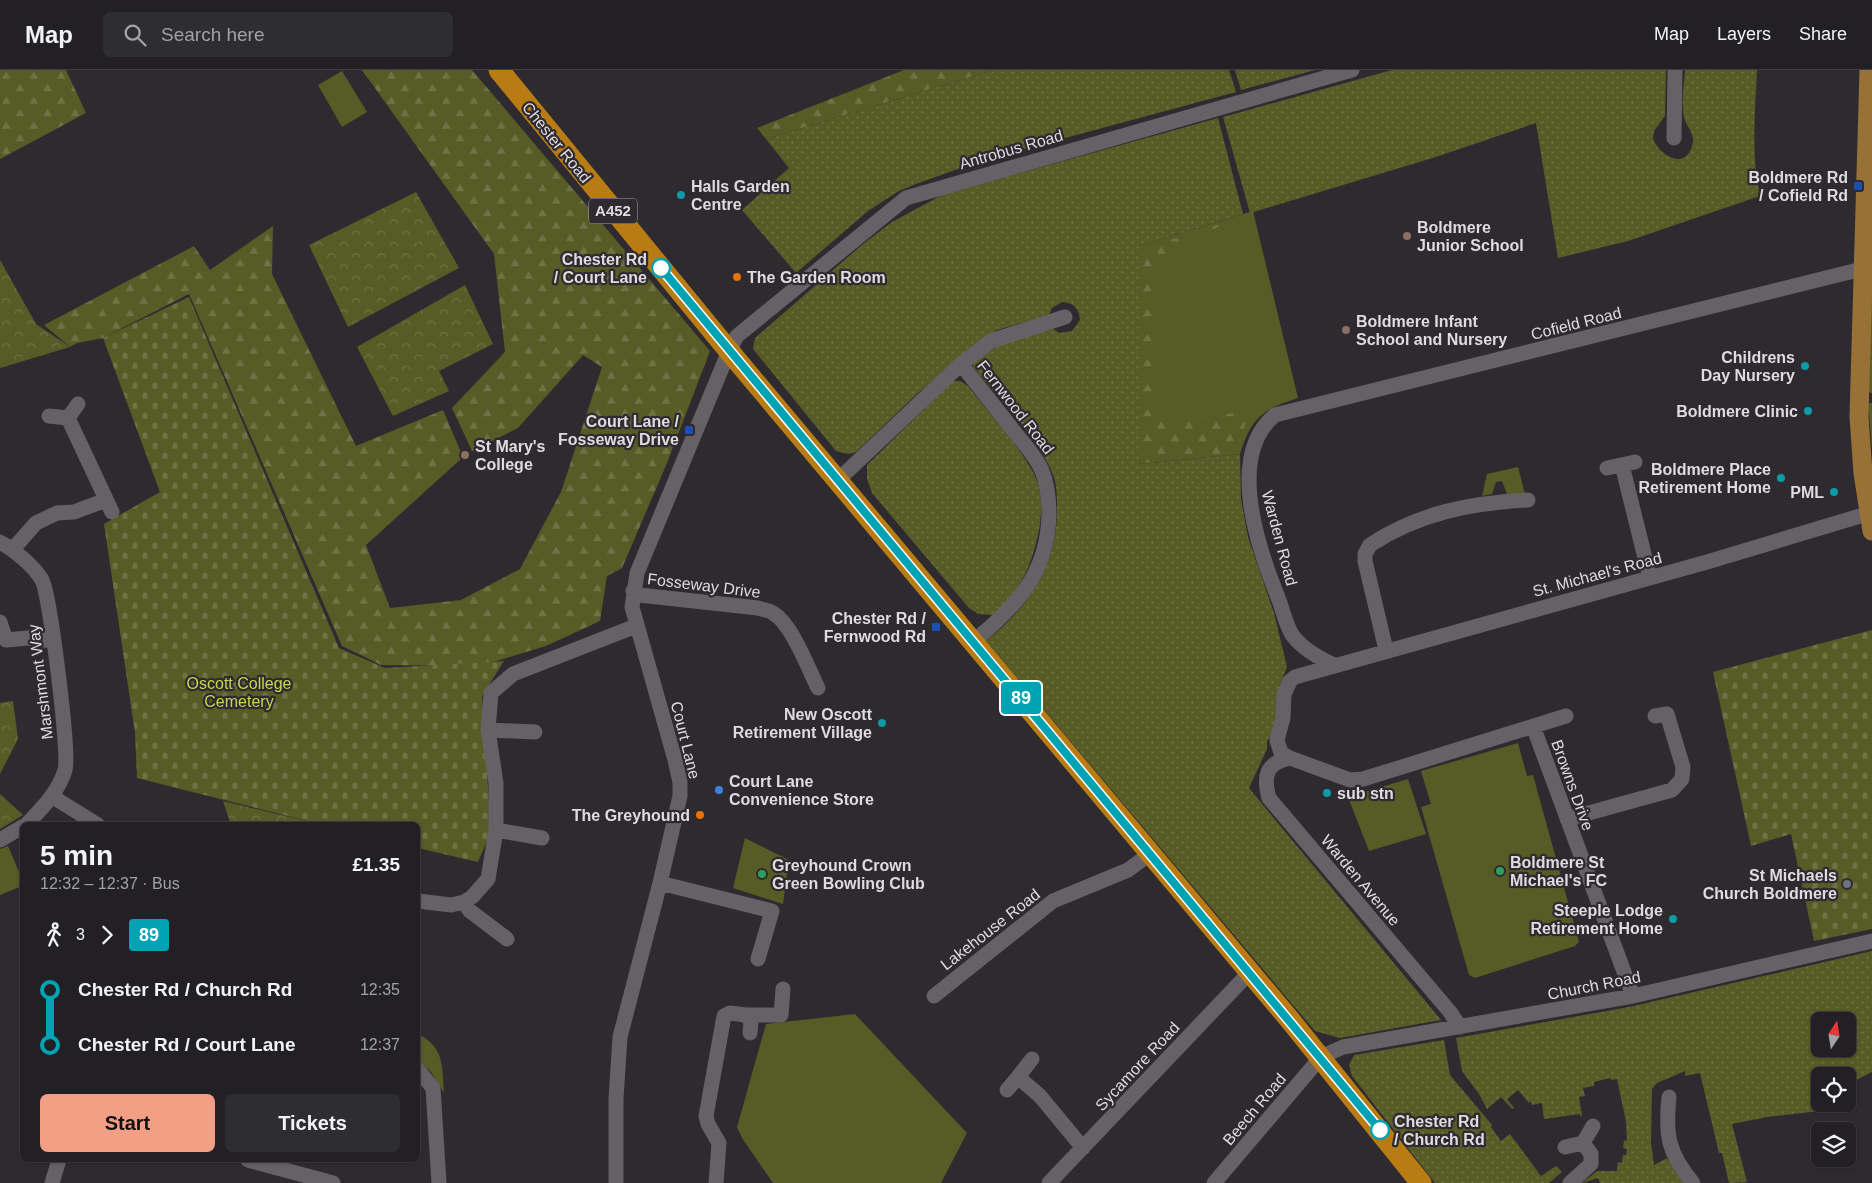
<!DOCTYPE html>
<html lang="en">
<head>
<meta charset="utf-8">
<style>
	:root { --surface:#222024; --page:#2e2d31; --text:#f1f3f6; --muted:#a2a3a6; --line:#3f3e41; --accent:#f39f85 }
	body { margin:0; font-family:Helvetica,sans-serif; background:var(--page); color:var(--text); height:100vh; display:flex; flex-direction:column; font-size:19px; white-space:nowrap }
	* { box-sizing:border-box; margin:0 }
	p { font-size:16px; color:var(--muted) }
	.icon { flex:none; width:28px; height:28px; fill:none; stroke:currentColor; stroke-width:2; stroke-linecap:round; stroke-linejoin:round }
	.map { position:relative; flex:1; overflow:hidden }
	.details { position:absolute; left:20px; top:752px; width:400px; height:340px; display:flex; flex-direction:column; background:var(--surface); border-radius:8px; box-shadow:0 1px 4px #0004,0 0 0 1px var(--line) }
	.details>* { flex:none }
	.badge { padding:0 10px; border-radius:4px; font-size:18px; line-height:32px }
	.needle { width:32px; rotate:12deg }
	.buttons { position:absolute; left:1811px; top:942px; display:grid; gap:10px }
	.buttons a { display:grid; place-items:center; width:45px; height:45px; border-radius:8px; background:var(--surface); box-shadow:0 1px 4px #0004,0 0 0 1px var(--line); font-size:25px }
	.map>.badge { position:absolute; translate:-50% -50%; box-shadow:0 0 0 2px #fff }
	.legs { display:flex; align-items:center; gap:8px; height:55px; padding:0 20px; font-size:16px }
	.legs p { margin-inline-start:auto }
	.head { display:flex; align-items:center; justify-content:space-between; height:85px; padding:0 20px }
	h1 { font-size:28px; font-weight:700; line-height:38px }
	.cta { display:flex; gap:10px; margin-top:auto; padding:10px 20px }
	.cta a { flex:1; height:58px; border-radius:8px; background:var(--accent); color:#111; font-size:20px; font-weight:700; line-height:58px; text-align:center }
	.cta a+a { background:var(--page); color:var(--text) }
	ul { padding:0 20px; list-style:none }
	li { display:flex; align-items:center; gap:18px; height:55px; font-size:19px }
	li i { display:grid; place-items:center; width:8px; height:100%; margin:0 6px; background:currentColor }
	li i::after { content:''; width:12px; height:12px; margin:-6px; border:4px solid; border-radius:50%; background:var(--surface) }
	li p { margin-inline-start:auto }
	li:first-child i { background:linear-gradient(#0000 50%,currentColor 0) }
	li:last-child i { background:linear-gradient(currentColor 50%,#0000 0) }
	header { display:flex; align-items:center; gap:30px; box-sizing:border-box; height:70px; padding:0 25px; background:var(--surface); border-bottom:1px solid var(--line) }
	header strong { font-size:24px }
	nav { display:flex; gap:28px; margin-inline-start:auto; font-size:18px }
	.search { width:350px; height:45px; background:var(--page); display:flex; align-items:center; gap:12px; box-sizing:border-box; padding:0 18px; border-radius:8px; color:var(--muted); font-size:19px }
	.map>svg:first-child { display:block }
	.grass { fill:#575b26 }
	.forest { fill:url(#forest-firs) }
	.cemetery { fill:url(#cemetery-stones) }
	.park { fill:url(#park-crowns) }
	.garden { fill:url(#garden-dots); fill-rule:evenodd }
	.lines { fill:none; stroke-linecap:round; stroke-linejoin:round }
	.minor { stroke:#656166; stroke-width:15 }
	.major { stroke:#977135; stroke-width:19 }
	.highway { stroke:#b97c14; stroke-width:21 }
	.line-1-casing { stroke:#fff; stroke-width:11 }
	.line-1 { stroke:#00a3b4; stroke-width:8 }
	.transit-dot { fill:#1a4fb4; stroke:#2e2b30; stroke-width:2 }
	.culture-dot { fill:#0f9aa8; stroke:#2e2b30; stroke-width:2 }
	.education-dot { fill:#8d6e63; stroke:#2e2b30; stroke-width:2 }
	.stop-1-dot { fill:#fff; stroke:#00a3b4; stroke-width:2.5 }
	.food-dot { fill:#e8710a; stroke:#2e2b30; stroke-width:2 }
	.shop-dot { fill:#3f7fe0; stroke:#2e2b30; stroke-width:2 }
	.leisure-dot { fill:#2e9e5b; stroke:#2e2b30; stroke-width:2 }
	.worship-dot { fill:#6b7280; stroke:#2e2b30; stroke-width:2 }
	.labels { text-anchor:middle; stroke-width:4.5; stroke-linejoin:round; paint-order:stroke }
	.shield { fill:#2e2b30; stroke:#a9a7aa; stroke-width:1 }
	.shield-label { font-size:15px; font-weight:bold; fill:#dedcdf }
	.street-label { font-size:16px; fill:#dedcdf; stroke:#2e2b30 }
	.poi-label { font-size:16px; font-weight:bold; fill:#dedcdf; stroke:#2e2b30; text-anchor:end }
	.stop-label { font-size:16px; font-weight:bold; fill:#dedcdf; stroke:#2e2b30; text-anchor:end }
	.park-label { font-size:16px; fill:#ccd551; stroke:#2e2b30 }
</style>
</head>
<body>
<header>
<strong>Map</strong>
<div class="search"><svg class="icon" aria-label="search" viewBox="0 0 24 24"><circle cx="10" cy="10" r="6"/><path d="M15 15l6 6"/></svg>Search here</div>
<nav><a>Map</a><a>Layers</a><a>Share</a></nav>
</header>
<div class="map">
<svg width="1872" height="1113" viewBox="0 0 1872 1113">
	<defs>
		<pattern id="forest-firs" width="22" height="20" patternUnits="userSpaceOnUse" patternTransform="scale(1.25)"><rect width="22" height="20" fill="#575b26"/><path d="M5 1l3.5 6h-7zM16 11l3.5 6h-7z" fill="#6f7245"/></pattern>
		<pattern id="cemetery-stones" width="16" height="16" patternUnits="userSpaceOnUse" patternTransform="scale(1.25)"><rect width="16" height="16" fill="#575b26"/><path d="M2 7V4a2 2 0 0 1 4 0v3zM10 15v-3a2 2 0 0 1 4 0v3z" fill="#6f7245"/></pattern>
		<pattern id="park-crowns" width="20" height="18" patternUnits="userSpaceOnUse" patternTransform="scale(1.25)"><rect width="20" height="18" fill="#575b26"/><path d="M2 6a3 3 0 1 1 6 0M12 15a3 3 0 1 1 6 0" fill="none" stroke="#6f7245"/></pattern>
		<pattern id="garden-dots" width="8" height="8" patternUnits="userSpaceOnUse" patternTransform="scale(1.25)"><rect width="8" height="8" fill="#575b26"/><path d="M2 2h.1M6 6h.1" fill="none" stroke="#6f7245" stroke-width="1.8" stroke-linecap="round"/></pattern>
	</defs>
	<rect width="100%" height="100%" fill="#2e2b30"/>
	<path class="grass" d="M342 1 367 42 342 57 318 15Z
		M1253 141 1298 328C1263 339 1251 348 1240 384L1141 394 1139 391V176Z
		M1518 397 1527 432 1507 424 1502 411 1496 412 1492 424 1482 426 1487 404Z
		M1518 673 1527 706 1533 705 1579 872 1575 876 1475 908 1469 905 1421 737 1431 734 1421 701Z
		M1408 709 1426 764 1369 781 1348 727Z
		M745 768 789 790 783 834 733 818Z
		M8 776 22 809V816L0 825V779Z
		M855 944 967 1063 941 1113H773L742 1068 737 1057 766 954Z
		M418 964C445 978 442 996 444 1023L431 1002 418 991Z"/>
	<path class="forest" d="M0 0H66L86 43 0 89Z
		M362 0H472L710 281 667 393 622 498 607 506 600 551 546 576 480 596 381 595 342 576 189 224 103 268 77 273 70 277 44 255 194 176 210 200 273 156 272 204 356 376 443 340 463 387 366 475 390 538 461 530 520 499 561 422 602 297 583 285 518 358 472 381 452 338 505 282 494 184Z
		M904 0H993L766 69 757 58Z
		M1230 151 1157 188 1151 215 1155 351 1248 342 1239 382 1142 393V179Z"/>
	<path class="cemetery" d="M189 227 339 578 385 598 504 591 482 626 491 762 478 792 418 778V755H323L137 708 135 663 104 454 160 422 103 268Z
		M1872 560V859L1814 871 1791 764 1751 776 1713 602Z"/>
	<path class="park" d="M416 122 459 198 348 257 309 175Z
		M0 190 36 254 70 277 0 298Z
		M465 215 493 274 439 301 449 321 393 346 357 277Z
		M13 631 18 669 0 704V633Z
		M0 724 23 745 0 759Z
		M223 731 323 755H231Z"/>
	<path class="garden" d="M993 0H1229L1236 22 983 90 916 114 899 121 868 141 796 203 742 140 789 98 766 69Z
		M1235 0H1315L1241 20Z
		M1392 0H1666L1665 46 1654 61 1653 69C1661 88 1688 101 1693 72 1694 62 1686 56 1684 47 1681 32 1684 15 1685 0H1757C1755 41 1751 86 1760 126L1628 171 1558 188 1536 53 1436 87 1250 143 1223 47Z
		M1218 48 1243 144 1139 176V391L1141 394 1240 384 1241 429 1248 467 1274 543 1287 597 1280 615 1275 660 1267 671V679L1249 718 1441 950 1340 968 1315 961 986 571C1029 537 1058 494 1057 438 1057 426 1057 411 1051 400 1035 365 997 327 973 297V293L999 275 1052 258 1059 263 1072 261 1080 250C1079 238 1074 233 1062 232L1052 238 1049 245 997 260 982 269 917 324 856 382 848 384 836 381 753 279 755 268 863 174 892 152 942 125Z
		M1872 151V323L1868 322Z
		M953 311H960L968 316C987 341 1027 384 1037 411 1046 436 1039 466 1031 490 1024 509 1011 534 992 545L978 544 969 538 872 423 867 409V395Z
		M1868 333H1872V379Z
		M1872 881V1002L1848 1014V1006H1820V1034H1836L1837 1039 1767 1047 1732 1054 1747 1112 1729 1113 1722 1083H1719L1700 1003 1685 1006V1001L1657 1013 1652 1019 1651 1073 1654 1095 1667 1088 1683 1113H1600L1598 1108 1582 1113 1597 1101H1617L1618 1092 1622 1093 1623 1085H1626L1627 1079 1623 1078 1624 1071 1627 1070 1626 1052 1617 1009 1611 1010 1610 1008 1594 1012V1016L1583 1018 1585 1026 1579 1027 1582 1045 1580 1047V1044L1544 1049 1542 1033 1532 1035 1531 1031 1529 1033 1518 1020 1507 1029 1514 1038 1512 1039 1501 1027 1487 1039 1479 1024 1462 1001 1456 968 1629 937ZM1820 951H1848V979H1820Z
		M1444 970 1450 1005 1492 1055 1491 1057 1501 1071 1510 1064 1541 1106 1556 1096 1562 1102 1549 1113H1435L1352 1006 1349 995 1354 985Z"/>
	<g class="lines">
		<path class="minor" d="M1674 68 1675 0
			M961 294 991 271 1065 247
			M78 334 68 348 112 442
			M49 346 68 348
			M1622 395 1650 508
			M1607 398 1635 392
			M838 410 961 294C978 316 996 338 1013 360 1023 373 1036 386 1042 401 1048 415 1049 430 1049 446 1047 505 1016 536 973 572
			M0 472C13 479 34 496 42 510 50 525 70 684 65 700 58 723 42 738 26 755
			M13 479 36 453 57 443 74 442 106 430
			M633 521 639 525 758 538C763 540 769 540 773 543 792 554 808 598 818 618
			M0 552 6 570 28 568 53 571
			M1386 580 1365 491V484L1370 475C1418 443 1471 433 1528 430
			M1332 594C1317 587 1303 579 1293 566 1286 556 1283 541 1279 530 1259 481 1225 386 1275 345L1862 199
			M1566 646 1363 709 1350 710 1290 688 1281 683 1277 670 1283 648 1284 624 1290 611 1295 607 1707 492 1870 443
			M1533 656 1633 926
			M488 660 535 662
			M1290 688C1266 693 1263 706 1269 728L1450 942 1460 957
			M53 727 98 755
			M1567 749 1672 720 1682 709 1683 697 1667 644 1655 646
			M496 760 542 768
			M0 770 22 757
			M660 813 772 841 758 889
			M418 831 451 835 464 832 472 827 488 809 496 760V713L488 660 491 623 513 604 636 556
			M464 832 470 841 507 869
			M934 926 1053 831 1128 800 1151 783
			M746 945H781L783 919
			M418 1000 433 1018 439 1113
			M1018 1007 1032 989
			M1007 1020 1018 1007 1040 1026 1083 1078
			M1669 1027C1665 1065 1668 1083 1693 1113
			M1565 1077 1583 1073 1593 1056
			M248 1090 333 1113
			M52 1113 59 1090
			M616 1113V1029L620 967 660 813 680 726V712L675 690 632 537 637 503 729 281 737 266 906 128 1352 0
			M716 1113 719 1073 708 1054 706 1046 724 946 730 943 746 945 751 952 750 963
			M1049 1113 1250 902
			M1214 1113 1321 987 1343 977 1633 926 1872 871
			M1570 1113 1591 1094V1084L1583 1073"/>
		<path class="major" d="M1869 0 1859 347 1863 403 1872 461"/>
		<path class="highway" d="M499 0 729 281 1290 950 1421 1113"/>
	</g>
	<g class="lines">
		<g class="line-1-casing">
			<path id="line-1" d="M661 198 1380 1060"/>
		</g>
		<use href="#line-1" class="line-1"/>
	</g>
	<g class="transit-dot">
		<rect x="1853" y="111" width="10" height="10" rx="2.5"/>
		<rect x="684" y="355" width="10" height="10" rx="2.5"/>
		<rect x="931" y="552" width="10" height="10" rx="2.5"/>
	</g>
	<g class="culture-dot">
		<circle cx="681" cy="125" r="5"/>
		<circle cx="1805" cy="296" r="5"/>
		<circle cx="1808" cy="341" r="5"/>
		<circle cx="1781" cy="408" r="5"/>
		<circle cx="1834" cy="422" r="5"/>
		<circle cx="882" cy="653" r="5"/>
		<circle cx="1327" cy="723" r="5"/>
		<circle cx="1673" cy="849" r="5"/>
	</g>
	<g class="education-dot">
		<circle cx="1407" cy="166" r="5"/>
		<circle cx="1346" cy="260" r="5"/>
		<circle cx="465" cy="385" r="5"/>
	</g>
	<g class="stop-1-dot">
		<circle cx="661" cy="198" r="9"/>
		<circle cx="1380" cy="1060" r="9"/>
	</g>
	<g class="food-dot">
		<circle cx="737" cy="207" r="5"/>
		<circle cx="700" cy="745" r="5"/>
	</g>
	<circle class="shop-dot" cx="719" cy="720" r="5"/>
	<g class="leisure-dot">
		<circle cx="1500" cy="801" r="5"/>
		<circle cx="762" cy="804" r="5"/>
	</g>
	<circle class="worship-dot" cx="1847" cy="814" r="5"/>
	<g class="labels">
		<rect class="shield" x="589" y="128.5" width="48" height="25" rx="4"/>
		<g class="shield-label">
			<text x="613" y="146">A452</text>
		</g>
		<g class="street-label">
			<text transform="translate(557 72) rotate(51)" y="6">Chester Road</text>
			<text transform="translate(1011 79) rotate(-16)" y="6">Antrobus Road</text>
			<text transform="translate(1576 253) rotate(-14)" y="6">Cofield Road</text>
			<text transform="translate(1016 337) rotate(52)" y="6">Fernwood Road</text>
			<text transform="translate(1280 468) rotate(75)" y="6">Warden Road</text>
			<text transform="translate(1597 504) rotate(-15)" y="6">St. Michael's Road</text>
			<text transform="translate(704 515) rotate(7)" y="6">Fosseway Drive</text>
			<text transform="translate(40 612) rotate(-97)" y="6">Marshmont Way</text>
			<text transform="translate(686 670) rotate(76)" y="6">Court Lane</text>
			<text transform="translate(1573 715) rotate(70)" y="6">Browns Drive</text>
			<text transform="translate(1361 810) rotate(50)" y="6">Warden Avenue</text>
			<text transform="translate(990 859) rotate(-38)" y="6">Lakehouse Road</text>
			<text transform="translate(1594 915) rotate(-11)" y="6">Church Road</text>
			<text transform="translate(1137 996) rotate(-47)" y="6">Sycamore Road</text>
			<text transform="translate(1254 1039) rotate(-50)" y="6">Beech Road</text>
		</g>
		<g class="poi-label">
			<text x="1848" y="113">Boldmere Rd<tspan x="1848" dy="18">/ Cofield Rd</tspan></text>
			<text x="691" y="122" text-anchor="start">Halls Garden<tspan x="691" dy="18">Centre</tspan></text>
			<text x="1417" y="163" text-anchor="start">Boldmere<tspan x="1417" dy="18">Junior School</tspan></text>
			<text x="747" y="213" text-anchor="start">The Garden Room</text>
			<text x="1356" y="257" text-anchor="start">Boldmere Infant<tspan x="1356" dy="18">School and Nursery</tspan></text>
			<text x="1795" y="293">Childrens<tspan x="1795" dy="18">Day Nursery</tspan></text>
			<text x="1798" y="347">Boldmere Clinic</text>
			<text x="679" y="357">Court Lane /<tspan x="679" dy="18">Fosseway Drive</tspan></text>
			<text x="475" y="382" text-anchor="start">St Mary's<tspan x="475" dy="18">College</tspan></text>
			<text x="1771" y="405">Boldmere Place<tspan x="1771" dy="18">Retirement Home</tspan></text>
			<text x="1824" y="428">PML</text>
			<text x="926" y="554">Chester Rd /<tspan x="926" dy="18">Fernwood Rd</tspan></text>
			<text x="872" y="650">New Oscott<tspan x="872" dy="18">Retirement Village</tspan></text>
			<text x="729" y="717" text-anchor="start">Court Lane<tspan x="729" dy="18">Convenience Store</tspan></text>
			<text x="1337" y="729" text-anchor="start">sub stn</text>
			<text x="690" y="751">The Greyhound</text>
			<text x="1510" y="798" text-anchor="start">Boldmere St<tspan x="1510" dy="18">Michael's FC</tspan></text>
			<text x="772" y="801" text-anchor="start">Greyhound Crown<tspan x="772" dy="18">Green Bowling Club</tspan></text>
			<text x="1837" y="811">St Michaels<tspan x="1837" dy="18">Church Boldmere</tspan></text>
			<text x="1663" y="846">Steeple Lodge<tspan x="1663" dy="18">Retirement Home</tspan></text>
		</g>
		<g class="stop-label">
			<text x="647" y="195">Chester Rd<tspan x="647" dy="18">/ Court Lane</tspan></text>
			<text x="1394" y="1057" text-anchor="start">Chester Rd<tspan x="1394" dy="18">/ Church Rd</tspan></text>
		</g>
		<g class="park-label">
			<text x="239" y="619">Oscott College<tspan x="239" dy="18">Cemetery</tspan></text>
		</g>
	</g>
</svg>
<div class="buttons">
<a><svg class="needle" viewBox="-14 -14 28 28"><path d="M0-13l5 13h-10z" fill="#e53935"/><path d="M0 13l5-13h-10z" fill="#a2a3a6"/></svg></a>
<a><svg class="icon" aria-label="locate" viewBox="0 0 24 24"><circle cx="12" cy="12" r="6"/><path d="M12 2v4M12 18v4M2 12h4M18 12h4"/></svg></a>
<a><svg class="icon" aria-label="layers" viewBox="0 0 24 24"><path d="M12 4l9 5-9 5-9-5zM3 14l9 5 9-5"/></svg></a>
</div>
<b class="badge" style="left:1021px;top:628px;background:#00a3b4;color:#fff">89</b>
<section class="details">
<div class="head"><div><h1>5 min</h1><p>12:32 – 12:37 · Bus</p></div><b>£1.35</b></div>
<div class="legs"><svg class="icon" aria-label="walk" viewBox="0 0 24 24"><circle cx="13" cy="4" r="2"/><path d="M13 8l-2 6 4 7M11 14l-3 7M7 12l3-4h3l4 4"/></svg>3<svg class="icon" aria-label="forward" viewBox="0 0 24 24"><path d="M9 5l7 7-7 7"/></svg><b class="badge" style="background:#00a3b4;color:#fff">89</b></div>
<ul>
<li><i style="color:#00a3b4"></i><b>Chester Rd / Church Rd</b><p>12:35</p></li>
<li><i style="color:#00a3b4"></i><b>Chester Rd / Court Lane</b><p>12:37</p></li>
</ul>
<div class="cta"><a>Start</a><a>Tickets</a></div>
</section>
</div>
</body>
</html>
